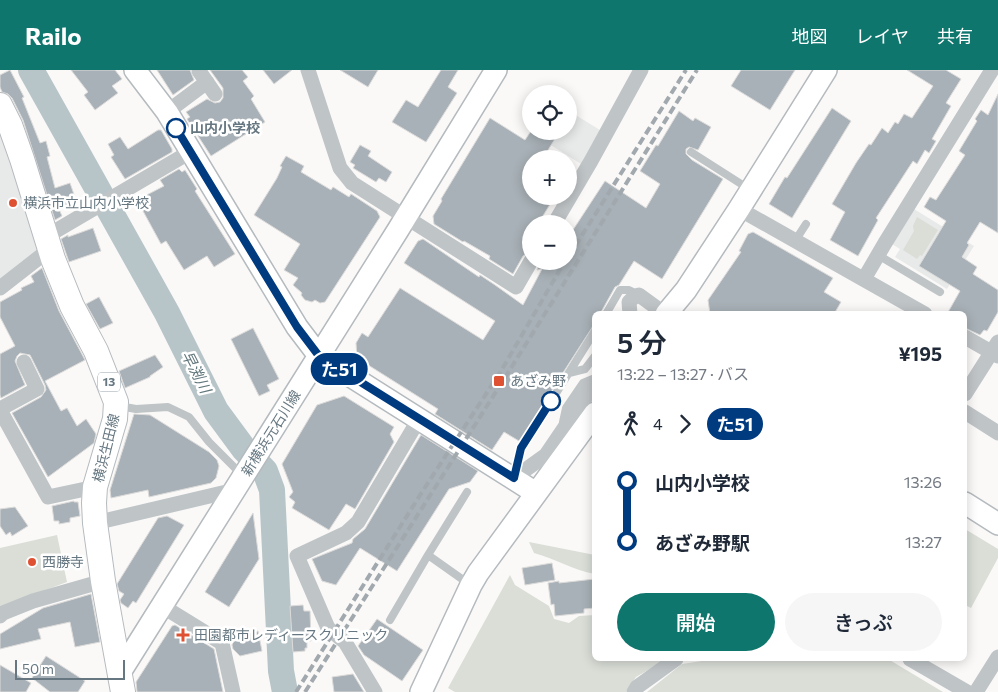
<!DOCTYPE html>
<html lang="ja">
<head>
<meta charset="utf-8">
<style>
	:root { --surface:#fff; --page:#f6f6f7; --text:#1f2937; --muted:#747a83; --accent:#0f766e }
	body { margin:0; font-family:Commissioner,"Noto Sans JP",sans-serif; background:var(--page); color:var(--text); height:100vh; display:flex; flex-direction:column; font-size:19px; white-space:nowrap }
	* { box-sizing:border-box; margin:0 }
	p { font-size:16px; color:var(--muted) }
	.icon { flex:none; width:28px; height:28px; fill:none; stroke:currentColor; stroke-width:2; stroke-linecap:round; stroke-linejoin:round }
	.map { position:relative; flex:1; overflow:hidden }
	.details { position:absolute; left:592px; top:241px; width:375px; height:350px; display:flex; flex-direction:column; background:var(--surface); border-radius:8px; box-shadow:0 2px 12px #0003 }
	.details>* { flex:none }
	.badge { padding:0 10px; border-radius:16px; font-size:18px; line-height:32px }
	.buttons { position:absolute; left:522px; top:15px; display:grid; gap:10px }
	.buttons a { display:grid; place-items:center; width:55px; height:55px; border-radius:50%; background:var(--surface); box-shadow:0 2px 12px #0003; font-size:25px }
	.scale { position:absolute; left:15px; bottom:12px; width:110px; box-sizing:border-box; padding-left:5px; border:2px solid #667781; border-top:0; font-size:14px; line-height:18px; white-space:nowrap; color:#667781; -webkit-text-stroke:4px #fff; paint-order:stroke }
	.map>.badge { position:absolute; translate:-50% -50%; box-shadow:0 0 0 2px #fff }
	.legs { display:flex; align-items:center; gap:8px; height:55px; padding:0 25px; font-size:16px }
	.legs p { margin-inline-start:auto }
	.headline { display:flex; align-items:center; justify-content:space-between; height:85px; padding:0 25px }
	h1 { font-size:28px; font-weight:600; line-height:38px }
	.button { display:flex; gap:10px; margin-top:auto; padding:10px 25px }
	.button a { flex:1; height:58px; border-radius:30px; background:var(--accent); color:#fff; font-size:20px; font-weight:600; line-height:58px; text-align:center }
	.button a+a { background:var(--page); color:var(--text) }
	ul { padding:0 25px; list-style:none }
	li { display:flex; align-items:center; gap:18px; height:60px; font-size:19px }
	li i { display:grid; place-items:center; width:8px; height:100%; margin:0 6px; background:currentColor }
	li i::after { content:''; width:12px; height:12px; margin:-6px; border:4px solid; border-radius:50%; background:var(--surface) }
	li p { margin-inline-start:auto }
	li:first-child i { background:linear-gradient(#0000 50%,currentColor 0) }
	li:last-child i { background:linear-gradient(currentColor 50%,#0000 0) }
	header { display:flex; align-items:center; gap:30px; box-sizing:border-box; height:70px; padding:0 25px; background:var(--accent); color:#fff }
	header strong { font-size:24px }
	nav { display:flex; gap:28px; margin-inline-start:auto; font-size:18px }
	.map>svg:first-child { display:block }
	.built { fill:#e8e9e9 }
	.green { fill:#daded7 }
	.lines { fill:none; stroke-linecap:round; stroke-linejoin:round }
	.river { stroke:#b8c5c8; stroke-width:26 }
	.building { fill:#a8b1b7; stroke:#dcdbda }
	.secondary-casing { stroke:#b4babe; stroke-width:24 }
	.primary-casing { stroke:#b5babe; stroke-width:26 }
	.lane { stroke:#bfc4c7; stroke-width:8 }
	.street { stroke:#bfc4c7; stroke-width:15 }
	.secondary { stroke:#fff; stroke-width:21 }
	.primary { stroke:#fff; stroke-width:24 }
	.rail { stroke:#a1a9ae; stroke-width:4; stroke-dasharray:8 4; stroke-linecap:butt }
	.line-1-casing { stroke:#fff; stroke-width:11 }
	.line-1 { stroke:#003b80; stroke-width:8 }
	.stop-1-dot { fill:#fff; stroke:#003b80; stroke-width:2.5 }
	.poi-dot { fill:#de5233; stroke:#fff; stroke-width:2 }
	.labels { text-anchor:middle; stroke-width:5; stroke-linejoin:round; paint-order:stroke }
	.shield { fill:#fff; stroke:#94a0a7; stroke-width:1 }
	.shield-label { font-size:12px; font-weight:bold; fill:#667781 }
	.stop-label { font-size:14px; font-weight:bold; fill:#667781; stroke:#fff; text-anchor:start }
	.poi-label { font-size:14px; fill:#667781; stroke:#fff; text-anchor:start }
	.street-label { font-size:14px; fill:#667781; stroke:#fff }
	.water-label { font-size:15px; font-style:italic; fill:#60767b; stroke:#fff }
</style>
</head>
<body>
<header>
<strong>Railo</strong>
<nav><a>地図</a><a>レイヤ</a><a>共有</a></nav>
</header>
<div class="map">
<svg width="998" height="622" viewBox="0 0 998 622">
	<rect width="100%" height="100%" fill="#faf9f8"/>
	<path class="built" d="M569 41 600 60 581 94 530 62 531 59V61H569Z
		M0 56 39 180 0 210Z
		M914 139 974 176 947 219 895 187 900 179 892 174Z"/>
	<path class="green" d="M917 147 938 160 922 186 920 185 917 189 903 180 914 161 913 156Z
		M965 459 998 479V488L971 538 965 535Z
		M57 465 67 512 0 537V478Z
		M529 472 595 485V504C573 500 556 489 534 483Z
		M510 505 515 515 549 536 554 549 569 553 579 546 595 545V589H667L636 607 626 622H455L448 618Z
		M715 589H888L943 622H647L682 594Z"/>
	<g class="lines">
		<path class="river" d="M31 0 167 243 216 341 244 379 265 401 272 420 281 601 285 622"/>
	</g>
	<path class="building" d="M10 0 24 27 22 28 40 73 46 71 50 86 47 87 55 118 70 113 77 133 59 139 62 146 55 150 23 50 12 28 8 24 2 22 0 17V5Z
		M71 0H115L122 9 112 16 118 23 95 40 84 25 88 22Z
		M157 0H190L194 10 173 25Z
		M210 0H242L248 7 243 11 254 26 251 29 265 52 211 86 187 49 190 47 186 42 207 29 215 33 220 32 223 28V18Z
		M263 0H292L274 14Z
		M340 0H378L368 17Z
		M441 0H458L448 17 457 23 426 72 392 52 406 30 418 37Z
		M741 0H795L770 40 731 16Z
		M907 0H946L961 9 946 33 951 36 932 69 936 71 929 83 925 80 917 94 913 91 876 148 878 150 858 186 830 170 845 142 832 134 856 93 869 74 871 75 882 58 888 63 895 52 898 54 904 44 912 48 933 16Z
		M998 24V163L980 152 967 173 969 175 962 187 977 197 973 204 998 220V242L987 261 984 260 980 265 965 258V244H947L960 221 919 196 946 151 924 137 930 127 936 130 965 85 959 81 977 51 975 49 981 40 988 45Z
		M832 38 851 51 792 148 769 134 785 107 787 108Z
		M679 41 693 51 695 48 711 57 698 80 689 77 686 79V84L692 90 723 109 662 209 634 191 619 215 615 217 600 244H595V253L519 371 504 362 492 380 435 344 438 339 357 288 356 273 362 263 368 267 400 218 483 270 495 251 404 193 418 171 423 169 479 207 480 205 495 215 523 235 542 199 537 200 540 191H569V166L605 111 646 138 660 114 640 101 656 75 658 76Z
		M490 48 525 70 531 61H560L548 80 563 89H531V126H555L538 154H531V179L530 182 523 186 513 204 489 189 490 186 464 171 463 172 434 154 433 146 442 131 441 129Z
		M158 60H161L172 79V82L125 109 111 87 114 85 108 74 120 67 128 79Z
		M360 75 371 81 368 86 392 102 386 112 379 108 376 112 353 98 355 95 350 92Z
		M286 86 304 96 301 102 331 120 333 117 349 127 351 124 377 141 380 147 325 232 320 233 315 230 312 232 305 230 301 225 302 223 293 215 298 208 284 200 300 174 254 145 277 108 282 97 280 96Z
		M179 99 182 102 185 100 197 119 195 121 235 184 214 197 207 186 184 200 166 171 161 174 137 130 164 116 160 110Z
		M93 158 101 181 69 192 61 169 68 165V167Z
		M753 162 833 208 824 222 841 232 834 244H710L708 230 741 182 739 181 748 164Z
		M42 198 59 241 85 290 45 311 61 341 67 338 77 356 86 349 96 364 94 373 48 407 12 343 41 327 46 320 45 315 30 285 20 283 17 286 15 291 25 315 1 328 0 325V284L15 276 0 247V232L22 220 21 218 34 212 31 206Z
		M99 227 113 253 100 259 86 234Z
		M253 258 279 309 267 315 270 321 259 326 231 269Z
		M155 285 163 297 150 306V307L125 318 119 301Z
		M344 326 394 357 390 364 394 372 355 439 346 434 329 460 292 438 295 432 289 427 293 422 282 394 317 335Z
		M134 344 150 345 209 382 217 390 219 396 216 408 211 413 149 427 148 420 111 428 110 420Z
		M421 365 478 401 470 412 449 419 397 501 360 478 336 515 322 511 312 489 352 473 353 469 365 459Z
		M74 431V432H78L80 446 70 448V452L59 454V451H54L52 436Z
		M15 437 28 456 12 466 10 462 6 465 0 456V439Z
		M253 443 259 489 229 537 205 522Z
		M167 446 184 455 136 533 133 531 128 538 121 533 120 530 124 524 119 521 117 514 158 448Z
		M552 493 555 510 525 515 522 498Z
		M595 509V538L584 539V543L555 546 554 534 551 535 548 513 559 511V513Z
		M91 524 100 572 75 577 70 552 38 559 41 569 0 579V564L43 538Z
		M303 535 304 541H310L311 571H307V578H305V581L293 582 290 536Z
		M377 549 423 580 402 611 364 585 358 576Z
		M175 555 214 579 223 622H137L136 612 172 556Z
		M258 561 262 581 240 586 233 579 232 575 235 566Z
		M46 586 85 611 78 622H50L32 608Z
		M0 595 31 613 26 622H0Z
		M353 604 364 622H334L332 607Z"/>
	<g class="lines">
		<g class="secondary-casing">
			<path id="secondary" d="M135 0 167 42 297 257 319 286 536 423
				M666 244 686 220 739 139 826 0
				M965 433 998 454
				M119 604 398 160 496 0
				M421 622 471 515 478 503 595 343"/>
		</g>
		<g class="primary-casing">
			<path id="primary" d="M0 35 10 55 22 89 53 189 72 236 96 281 116 332 115 349 95 417 94 433 95 453 103 511 123 622"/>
		</g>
		<path class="lane" d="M691 82 749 119
			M795 171 806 154
			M878 185 940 222
			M606 244 620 220H629L639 225
			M569 303 585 299 595 286
			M119 336 136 339 168 337 189 347 209 372 242 405
			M563 352 566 338 583 313 595 308
			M514 406 521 379 595 261
			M467 422 428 485 469 514
			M390 550 428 485"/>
		<path class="street" d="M308 0 340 98 352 113 516 217 531 191
			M199 1 215 24
			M167 42 207 12
			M739 139 925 244
			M554 154 591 91 641 0
			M47 166 190 82
			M864 209 885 173 992 0
			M0 218 50 179
			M630 244 629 232 634 227 639 225 665 244
			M965 267 998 286
			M965 324 998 272
			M0 339 37 319 24 292
			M0 340 48 427 95 417
			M965 342 998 363
			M514 408 546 385 595 313
			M95 453 235 420
			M162 536 222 573 233 622
			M0 546 3 543 33 531 103 511
			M910 589 967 622
			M375 622 345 572 328 558 297 486 346 463 358 452 419 349
			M634 622 637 617 676 589
			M976 622 998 587"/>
		<use href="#secondary" class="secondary"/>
		<use href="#primary" class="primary"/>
		<path class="rail" d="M569 186 686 0
			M296 622 422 422 501 301 565 191
			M305 622 506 306 697 0"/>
	</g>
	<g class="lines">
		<g class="line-1-casing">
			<path id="line-1" d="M176 58 297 257 319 286 514 408 521 378 551 331"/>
		</g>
		<use href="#line-1" class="line-1"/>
	</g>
	<g class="stop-1-dot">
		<circle cx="176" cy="58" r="9"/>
		<circle cx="551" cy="331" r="9"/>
	</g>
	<g class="poi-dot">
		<circle cx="13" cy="133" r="5"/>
		<rect x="493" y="305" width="12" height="12" rx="2.5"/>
		<circle cx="32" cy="492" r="5"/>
		<path d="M180.5 557.5h5v5h5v5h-5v5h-5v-5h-5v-5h5z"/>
	</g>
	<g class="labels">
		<rect class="shield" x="98" y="302.5" width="22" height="19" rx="4"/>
		<g class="shield-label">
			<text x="109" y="316">13</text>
		</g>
		<g class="stop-label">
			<text x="190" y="63">山内小学校</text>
		</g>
		<g class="poi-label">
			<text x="23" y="138">横浜市立山内小学校</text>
			<text x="510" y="316">あざみ野</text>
			<text x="42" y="497">西勝寺</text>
			<text x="194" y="570">田園都市レディースクリニック</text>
		</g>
		<g class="street-label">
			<text transform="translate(271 363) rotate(-58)" y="5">新横浜元石川線</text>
			<text transform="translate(106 378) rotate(-76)" y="5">横浜生田線</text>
		</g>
		<g class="water-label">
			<text transform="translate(196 302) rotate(63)" y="5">早渕川</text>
		</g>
	</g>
</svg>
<div class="buttons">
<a><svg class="icon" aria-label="locate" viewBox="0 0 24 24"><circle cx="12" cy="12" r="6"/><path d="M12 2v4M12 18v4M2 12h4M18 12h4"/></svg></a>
<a>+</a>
<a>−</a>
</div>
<div class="scale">50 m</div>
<b class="badge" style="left:339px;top:299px;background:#003b80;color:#fff">た51</b>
<section class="details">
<div class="headline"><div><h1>5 分</h1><p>13:22 – 13:27 · バス</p></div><b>¥195</b></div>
<div class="legs"><svg class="icon" aria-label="walk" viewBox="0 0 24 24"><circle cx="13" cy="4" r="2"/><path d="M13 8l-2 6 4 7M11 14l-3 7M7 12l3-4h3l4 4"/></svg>4<svg class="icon" aria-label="forward" viewBox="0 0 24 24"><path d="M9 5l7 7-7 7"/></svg><b class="badge" style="background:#003b80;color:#fff">た51</b></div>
<ul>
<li><i style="color:#003b80"></i><b>山内小学校</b><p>13:26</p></li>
<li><i style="color:#003b80"></i><b>あざみ野駅</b><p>13:27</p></li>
</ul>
<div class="button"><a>開始</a><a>きっぷ</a></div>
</section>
</div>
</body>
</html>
